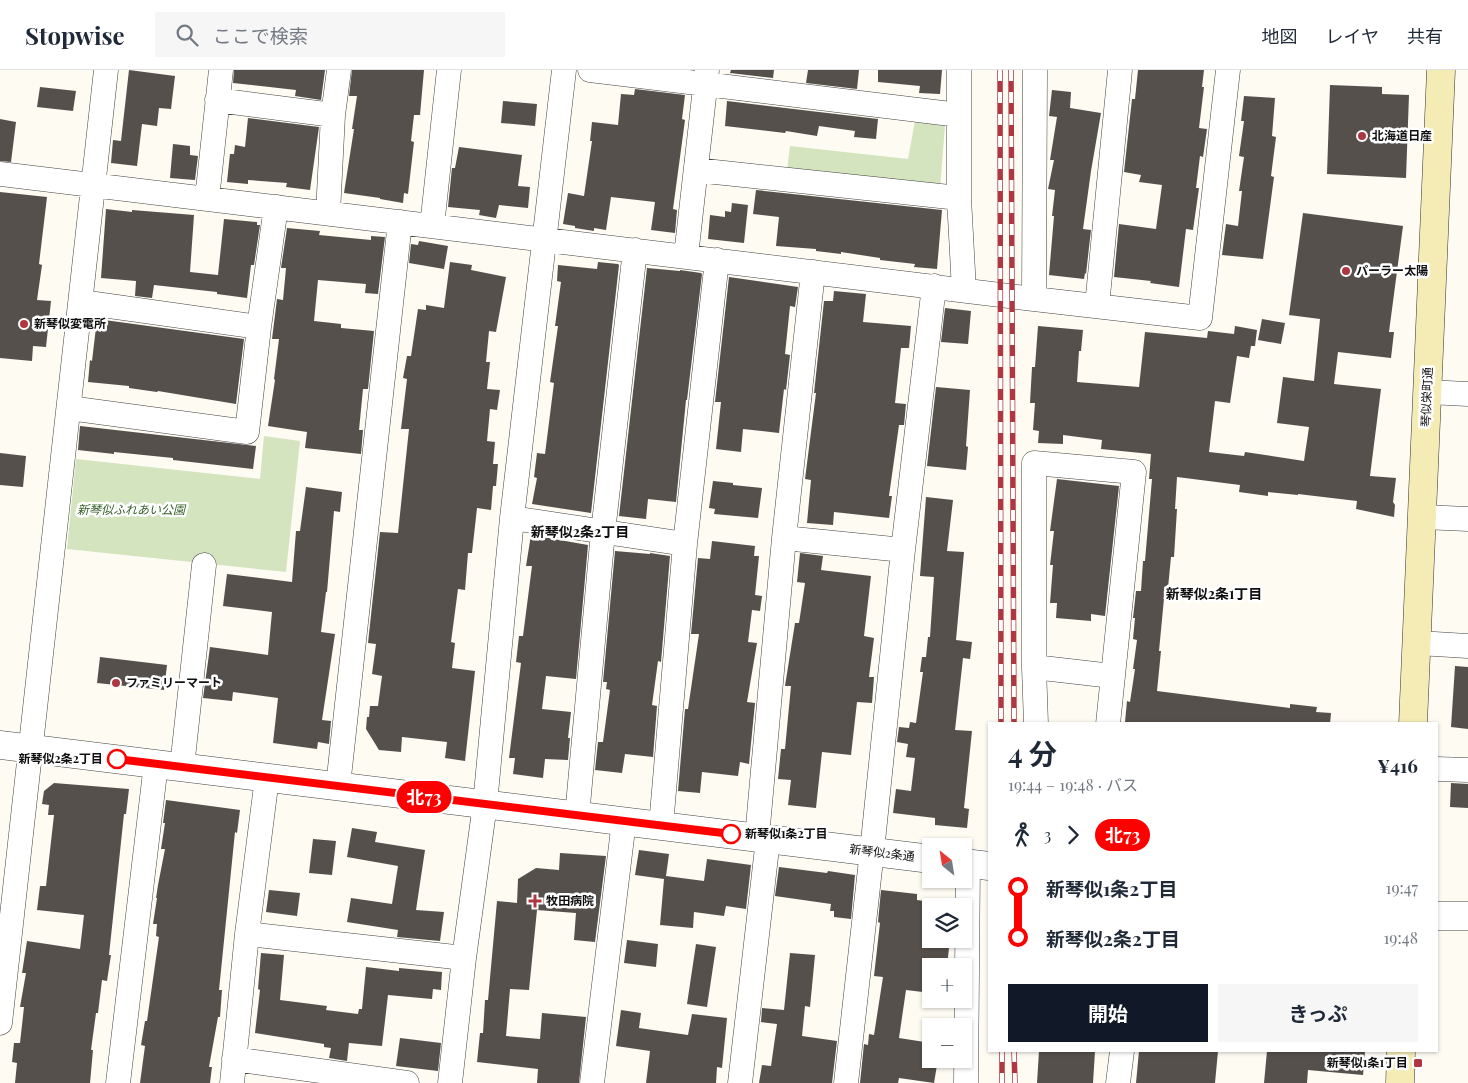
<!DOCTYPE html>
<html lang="ja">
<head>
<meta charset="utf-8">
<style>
	:root { --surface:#fff; --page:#f6f6f7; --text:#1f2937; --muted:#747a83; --line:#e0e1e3; --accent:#111827 }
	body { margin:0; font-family:"Playfair Display","Noto Sans JP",serif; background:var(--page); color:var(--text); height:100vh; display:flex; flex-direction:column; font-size:19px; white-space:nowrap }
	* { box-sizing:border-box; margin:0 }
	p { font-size:16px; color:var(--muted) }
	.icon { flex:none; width:28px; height:28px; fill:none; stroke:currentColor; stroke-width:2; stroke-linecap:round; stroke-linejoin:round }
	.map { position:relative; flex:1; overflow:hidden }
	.side { position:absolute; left:988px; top:652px; width:450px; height:330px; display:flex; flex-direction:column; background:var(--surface); border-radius:0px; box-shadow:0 1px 4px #0004 }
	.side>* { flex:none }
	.badge { padding:0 10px; border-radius:16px; font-size:18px; line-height:32px }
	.needle { width:32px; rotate:330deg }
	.tools { position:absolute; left:922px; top:768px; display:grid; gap:10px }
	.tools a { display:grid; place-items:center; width:50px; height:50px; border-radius:0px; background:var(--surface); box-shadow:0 1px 4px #0004; font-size:25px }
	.map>.badge { position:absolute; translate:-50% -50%; box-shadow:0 0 0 2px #fff }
	.legs { display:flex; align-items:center; gap:8px; height:55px; padding:0 20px; font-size:16px }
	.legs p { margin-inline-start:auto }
	.headline { display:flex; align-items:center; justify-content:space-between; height:85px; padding:0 20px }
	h1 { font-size:28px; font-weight:700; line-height:38px }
	.action { display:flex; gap:10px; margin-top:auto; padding:10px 20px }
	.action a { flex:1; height:58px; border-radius:0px; background:var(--accent); color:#fff; font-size:20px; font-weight:700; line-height:58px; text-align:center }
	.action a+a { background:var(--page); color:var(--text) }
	ul { padding:0 20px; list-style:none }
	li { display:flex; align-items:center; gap:18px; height:50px; font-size:19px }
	li i { display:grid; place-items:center; width:8px; height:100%; margin:0 6px; background:currentColor }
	li i::after { content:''; width:12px; height:12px; margin:-6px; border:4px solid; border-radius:50%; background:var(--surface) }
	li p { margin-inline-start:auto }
	li:first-child i { background:linear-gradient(#0000 50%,currentColor 0) }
	li:last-child i { background:linear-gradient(currentColor 50%,#0000 0) }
	header { display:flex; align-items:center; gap:30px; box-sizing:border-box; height:70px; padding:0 25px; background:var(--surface); border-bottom:1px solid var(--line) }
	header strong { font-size:24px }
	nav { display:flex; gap:28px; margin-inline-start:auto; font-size:18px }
	.search { width:350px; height:45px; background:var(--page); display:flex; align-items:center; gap:12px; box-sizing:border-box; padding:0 18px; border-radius:0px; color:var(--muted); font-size:19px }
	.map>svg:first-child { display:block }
	.green { fill:#d4e4bf }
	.building { fill:#56504c }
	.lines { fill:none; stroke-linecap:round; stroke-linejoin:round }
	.minor-casing { stroke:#424242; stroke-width:25 }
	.tertiary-casing { stroke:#424242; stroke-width:29 }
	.secondary-casing { stroke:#313131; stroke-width:29 }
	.minor { stroke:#fff; stroke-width:24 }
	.tertiary { stroke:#fff; stroke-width:28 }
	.secondary { stroke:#f5ecb5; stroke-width:28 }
	.rail-casing { stroke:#ae3741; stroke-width:5.5 }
	.rail { stroke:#fff; stroke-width:4; stroke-dasharray:11; stroke-linecap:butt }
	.line-1-casing { stroke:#fff; stroke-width:11 }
	.line-1 { stroke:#f00; stroke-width:8 }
	.poi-dot { fill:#ae3741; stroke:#fff; stroke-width:2 }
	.stop-1-dot { fill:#fff; stroke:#f00; stroke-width:2.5 }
	.labels { text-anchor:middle; stroke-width:5; stroke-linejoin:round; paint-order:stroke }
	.poi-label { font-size:12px; font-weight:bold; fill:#0f0f0f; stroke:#fff; text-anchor:start }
	.street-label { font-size:12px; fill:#0f0f0f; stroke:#fff }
	.park-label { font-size:12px; font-style:italic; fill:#345f27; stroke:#fff }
	.stop-label { font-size:12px; font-weight:bold; fill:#0f0f0f; stroke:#fff; text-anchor:end }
	.neighbourhood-label { font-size:14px; font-weight:bold; fill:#0f0f0f; stroke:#fff }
</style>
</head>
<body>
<header>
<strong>Stopwise</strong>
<div class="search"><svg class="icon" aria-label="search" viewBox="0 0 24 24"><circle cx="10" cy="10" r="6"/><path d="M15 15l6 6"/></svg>ここで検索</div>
<nav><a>地図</a><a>レイヤ</a><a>共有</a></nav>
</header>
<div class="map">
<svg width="1468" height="1013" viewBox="0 0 1468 1013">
	<rect width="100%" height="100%" fill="#fdfbf2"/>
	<path class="green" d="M915 51 945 56 940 118 787 100 790 76 908 89Z
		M264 366 300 371 286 502 67 479 76 389 260 409Z"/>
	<path class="building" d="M129 0 175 6 171 39 159 38 157 56 142 54 137 96 111 93 113 70 121 71Z
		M234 0H325L321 30 295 26 296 20 233 13Z
		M352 0H424L420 45H414L411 71 414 72 408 124 404 123 403 133 380 129V128L344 123 354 59H352L357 26H349Z
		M731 0H774L773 8 730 3Z
		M808 0H859L857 19 806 13Z
		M878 0H942L940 24 919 23 920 16 878 12Z
		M1138 0H1204L1202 17H1204L1199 58 1207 59 1203 87 1200 86 1196 118H1199L1193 160 1186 159 1179 217 1150 213 1151 211 1114 207 1119 154 1156 159 1162 115 1139 112 1141 105 1124 102 1132 29H1135Z
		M1330 15 1382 17V24L1409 25 1406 108 1327 104Z
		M40 17 76 21 73 41 37 37Z
		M635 19 685 25 682 49 685 50 673 139 677 140 675 163 651 160 655 132 611 127 606 160 594 158V161L575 158V156L563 154 568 123 584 126 592 71H590L592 52 618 55 621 24 634 25Z
		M1052 20 1071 22 1070 38 1101 43 1091 101 1083 159 1091 160 1086 204 1085 203 1084 209 1049 205 1054 146H1052L1055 120 1048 119 1054 90H1050L1057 47 1049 46Z
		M1244 26 1275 28 1272 66 1276 67 1271 106 1274 107 1263 189 1222 185 1226 154 1238 156 1242 121H1239L1244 87 1239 86 1244 51H1241Z
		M503 31 537 34 535 56 501 53Z
		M727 31 878 49 876 69 854 67 855 61 819 56 817 66 786 61 785 63 725 56Z
		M248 48 319 57 310 120 286 117 287 113 248 110V114L227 112 230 84H234L235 75 245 77Z
		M0 49 16 52 11 92 0 91Z
		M173 74 190 76V85L198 86 195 110 170 108Z
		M459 77 522 85 518 116 530 117 528 138 499 135 496 148 479 145 480 140 448 137 452 98H455Z
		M756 120 942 140 937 199 914 197 915 194 880 190V188L841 182V184L816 181V179L776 176 779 147 753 144Z
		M0 122 47 127 39 194 42 195 37 230 51 231 46 277 33 276 32 291 0 288Z
		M732 133 748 135 744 173 708 169 710 145 725 147V141L731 142Z
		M106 139 132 142V140L194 145 190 202 218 205 224 149 257 152V155H260L254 195H251L247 228 217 224V222L154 215 152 228 135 226 136 211 101 208Z
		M1303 143 1403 156 1389 262H1394L1391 288 1338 282 1334 314 1381 319 1370 406 1396 408 1393 432 1395 435 1394 447 1356 439 1357 431 1298 424V425L1268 422V426L1239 422 1240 415 1177 407 1175 439H1177L1174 487H1171L1168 518H1165L1159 581H1161L1157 621 1290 638V634L1317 637 1316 642 1331 643 1330 654H1138L1125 652 1127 631 1130 632 1135 599H1133L1137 570 1133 569 1135 548H1133L1136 521H1141L1143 491H1145L1152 409H1149L1151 384 1101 379 1102 370 1063 365V374L1038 373 1039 361 1033 360 1035 333H1030L1032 297H1035L1038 256 1083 260 1081 281H1079L1077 312 1139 317 1145 262 1207 268 1208 261 1234 264 1235 256 1257 260 1255 276H1251L1249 288 1237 286 1230 333 1215 331 1209 382 1244 386 1245 382 1304 391 1309 357 1277 353 1283 307 1314 311 1320 249 1289 245Z
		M287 158 320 161 319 165 371 170V166L385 167 378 224 365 223 366 214 318 210 314 251 341 254V258L374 261 368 319H363L359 360H363L361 384 305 378 307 362 268 356 275 310 274 309 279 269H272L277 229 283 230 286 198H281Z
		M419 171 448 176 444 199 409 193 411 174 418 175Z
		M450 192 472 195 471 200 506 207 496 262 489 261 486 292H490L487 319 500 320 497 340 490 339 487 371 495 372 493 394H498L496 416H493L491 440 477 438 472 483H468L465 520 458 519 451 572 455 573 452 598 475 601 465 691 445 688 447 672 402 667 401 682 379 680 366 659 367 647H369L370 636H378L382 606 372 604 376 574 368 573 380 462 398 463 409 359H401L407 309 403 308 407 286H411L418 239 426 240V235L444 238Z
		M598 192 618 194 619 195 591 443 532 434 537 408 534 407 537 383 545 384 554 313 550 312 558 256H555L561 212 557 211 558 195 597 199Z
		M647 198 680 201V200L701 203 702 204 687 330H686L676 432 648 429 646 449 619 446Z
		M729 207 798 217 795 237 790 236 785 284 790 285 786 320 784 319 779 363 743 359 741 382 716 379 721 332H715Z
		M834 221 866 224 863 252 911 256 909 278H901L895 333 906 334 904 355H899L889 426H892L889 448 834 442 833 455 807 453 811 410 805 409 816 323H814L824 231H833Z
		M945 238 971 241 968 274 941 272Z
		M97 249 244 269 236 334 158 321 157 322 129 318V316L88 312 90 290 92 291Z
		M1262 249 1285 253 1281 274 1258 270Z
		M936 317 970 320 966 376 968 377 966 400 927 396Z
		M80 356 256 376 253 399 173 390V388L114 382V384L78 380Z
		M0 383 26 386 23 417 0 415Z
		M1057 409 1119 416 1105 546 1091 544V551L1056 548 1057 533H1050L1053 495H1050L1054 461H1050Z
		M713 411 733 413V415L762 418 758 448 714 444 715 439 709 438Z
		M306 417 342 422 340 442 334 441 327 522H326L321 562 335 564 322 650 331 651 329 674 318 672 317 679 273 673 278 628 233 622 232 631 203 628 210 577 268 585 272 542 223 536 227 504 292 512 296 461H300Z
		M926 427 953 430 947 481 964 482 956 570 972 572 970 589 963 588 955 660 972 661 964 738 969 739 967 758 935 755V748L893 743 896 719 911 721 915 688 906 687 908 674 897 672 899 657 909 658 910 652 916 653 923 602H920L922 587H926L928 567H930L934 507 920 506Z
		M531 465 588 475 576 609 546 606 542 639 571 642 568 668H570L568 690 545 689 543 708 513 704 515 688H509L521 593 516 592 519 566H523L532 496H526Z
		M712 471 755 476 754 486H759L755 525 762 526 760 541 752 540 748 572 757 573 747 632 755 633 749 694 740 692 738 706 702 702 700 723 678 721 685 639H688L699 564H691L698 488 710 489Z
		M615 481 650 484V483L670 486 661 592 658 591 652 635 657 636 653 687 625 684 622 703 595 700 598 672H603L610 620 606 619 607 612H603Z
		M800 483 823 486 821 500 871 506 864 566 874 568 869 607H874L872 633 857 632 851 685 822 682 816 738 788 735 791 710 778 709 781 679H785L791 616H785L795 553H799L805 513 797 512Z
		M100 587 167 595 164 620 97 613Z
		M1455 596 1468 597V659L1451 657Z
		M54 713 129 719 126 744H124L109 885H111L107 911 102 910 98 943H96L91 980H93L90 1013H15L17 993 12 992 14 973H20L24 937H20L26 903H22L27 871 80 879 84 845 37 840 40 816H46L54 745H48L49 735 42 734 44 721Z
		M1451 713 1468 714V738L1450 737Z
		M166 730 240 740 237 763 235 762 219 920H222L220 947H218L209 997H212L210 1013H140L145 976 141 975 145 951H147L159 867 156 866 157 854H153L157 828H156L158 815 165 779H161L165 753H163Z
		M352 758 377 762 375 772 425 780 416 840 444 842 440 871 397 867 398 860 347 852 351 828 392 834 398 796 347 787Z
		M313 769 336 771 332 805 309 803Z
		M639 780 669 784 666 806 704 811 707 789 751 795 746 839 726 836 724 846 694 842 693 858 660 855 664 809 635 805Z
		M560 783 606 786 595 872 574 870 576 843 537 840 529 920 510 919 506 966 540 969 542 943 586 947 579 1013H537L538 999 477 992 480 963H483L485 930H488L497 831 517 833 518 809 536 798 559 800Z
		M779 797 827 803 828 801 855 805 851 849 834 847V841H830L831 834 775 826Z
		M269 820 300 823 297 846 266 842Z
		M881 820 917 824V830L931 832V869H950L947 896H931V923L906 920 899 968 931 973V989H938L934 1013 899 1008 898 1013H860L864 974 868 975 869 964 874 965 883 907 874 906 880 853 878 852Z
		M627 870 658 874 656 897 624 893Z
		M696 874 716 877 707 937 687 934Z
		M261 883 284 885 280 930 327 936 326 940 358 944 359 939H362L366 897 399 901V898L442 902 441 920 433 919 432 929 388 925 382 976 349 973 347 991 329 988 331 978 324 977V974L255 963 260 920 258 919Z
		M790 883 815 885 810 937 805 936 802 966 837 971 832 1013H759L762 995 771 996 777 954 761 952 762 938 784 940Z
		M621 940 641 943 639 958 688 965 692 944 727 948 722 998 717 997 716 1013H646L650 981 616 976Z
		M400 968 441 973 438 1001 396 996Z
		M1039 981H1095L1093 1013H1037Z
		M1139 981H1218L1215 1013H1136Z
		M1267 981H1365L1363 1005 1308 1000 1307 1013H1264Z"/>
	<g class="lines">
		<g class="minor-casing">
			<path id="minor" d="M590 0 959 45
				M959 0V128L964 220
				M1035 0 1034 229 1200 248 1228 0
				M217 30 333 45
				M696 100 959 128
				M0 104 1034 229
				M207 129 221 0
				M328 143 333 45 339 0
				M432 156 449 0
				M686 186 707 0
				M81 232 259 257
				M1097 236 1120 0
				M1428 322 1468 324
				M69 338 247 362 259 257 276 137
				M1423 447 1468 449
				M512 448 685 474
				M784 468 903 480
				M1418 573 1468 576
				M1034 597 1112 606
				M1036 654 1034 597V393L1134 402 1108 654
				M182 697 204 495
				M1436 699 1468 700
				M338 716 400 152
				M577 746 603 462 635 180
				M661 756 685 474 717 190
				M757 767 784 468 813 202
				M247 864 464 888
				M0 953 106 0
				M234 989 407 1013
				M118 1013 156 694
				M232 1013 247 864 267 708
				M450 1013 464 888 485 734 512 448 564 0
				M592 1013 624 751
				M740 1013 768 769
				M846 1013 872 781 903 480 934 216
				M966 1013 968 793
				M1118 1013 1122 981"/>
		</g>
		<g class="tertiary-casing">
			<path id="tertiary" d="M0 675 931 789
				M964 793 989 796
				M1436 846H1468"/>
		</g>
		<g class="secondary-casing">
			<path id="secondary" d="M1413 654 1441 0
				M1400 1013 1401 981"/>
		</g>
		<use href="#minor" class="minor"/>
		<use href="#tertiary" class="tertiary"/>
		<use href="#secondary" class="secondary"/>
		<g class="rail-casing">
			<path id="rail" d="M1000 0 1001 654
				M1011 0 1014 654
				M1002 981V1013
				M1014 981 1015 1013"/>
		</g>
		<use href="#rail" class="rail"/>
	</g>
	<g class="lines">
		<g class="line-1-casing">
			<path id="line-1" d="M117 689 731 764"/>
		</g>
		<use href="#line-1" class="line-1"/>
	</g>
	<g class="poi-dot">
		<circle cx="1362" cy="66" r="5"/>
		<circle cx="1346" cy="201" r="5"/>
		<circle cx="24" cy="254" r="5"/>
		<circle cx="116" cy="613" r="5"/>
		<path d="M532.5 823.5h5v5h5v5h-5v5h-5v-5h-5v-5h5z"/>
		<rect x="1413" y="988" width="10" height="10" rx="2.5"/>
	</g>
	<g class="stop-1-dot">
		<circle cx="117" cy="689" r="9"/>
		<circle cx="731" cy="764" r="9"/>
	</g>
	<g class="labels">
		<g class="poi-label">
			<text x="1372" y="70">北海道日産</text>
			<text x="1356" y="205">パーラー太陽</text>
			<text x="34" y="258">新琴似変電所</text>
			<text x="126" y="617">ファミリーマート</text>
			<text x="546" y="835">牧田病院</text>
			<text x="1408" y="997" text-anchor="end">新琴似1条1丁目</text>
		</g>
		<g class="street-label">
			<text transform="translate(1427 327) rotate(-88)" y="4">琴似栄町通</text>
			<text transform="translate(882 783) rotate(7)" y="4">新琴似2条通</text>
		</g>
		<g class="park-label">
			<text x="131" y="444">新琴似ふれあい公園</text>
		</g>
		<g class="stop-label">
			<text x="103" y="693">新琴似2条2丁目</text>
			<text x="745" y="768" text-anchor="start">新琴似1条2丁目</text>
		</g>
		<g class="neighbourhood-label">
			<text x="580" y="467">新琴似2条2丁目</text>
			<text x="1214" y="529">新琴似2条1丁目</text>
		</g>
	</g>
</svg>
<div class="tools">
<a><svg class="needle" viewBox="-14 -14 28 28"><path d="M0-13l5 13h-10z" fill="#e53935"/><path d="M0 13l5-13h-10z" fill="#747a83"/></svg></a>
<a><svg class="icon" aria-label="layers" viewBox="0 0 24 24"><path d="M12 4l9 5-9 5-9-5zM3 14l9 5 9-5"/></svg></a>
<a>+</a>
<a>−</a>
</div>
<b class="badge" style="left:424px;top:727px;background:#f00;color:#fff">北73</b>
<section class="side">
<div class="headline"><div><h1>4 分</h1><p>19:44 – 19:48 · バス</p></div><b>¥416</b></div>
<div class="legs"><svg class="icon" aria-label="walk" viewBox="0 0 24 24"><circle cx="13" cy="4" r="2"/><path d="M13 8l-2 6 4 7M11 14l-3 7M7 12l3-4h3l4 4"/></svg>3<svg class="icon" aria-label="forward" viewBox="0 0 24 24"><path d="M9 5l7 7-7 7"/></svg><b class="badge" style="background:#f00;color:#fff">北73</b></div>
<ul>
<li><i style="color:#f00"></i><b>新琴似1条2丁目</b><p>19:47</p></li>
<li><i style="color:#f00"></i><b>新琴似2条2丁目</b><p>19:48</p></li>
</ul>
<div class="action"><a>開始</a><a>きっぷ</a></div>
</section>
</div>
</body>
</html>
